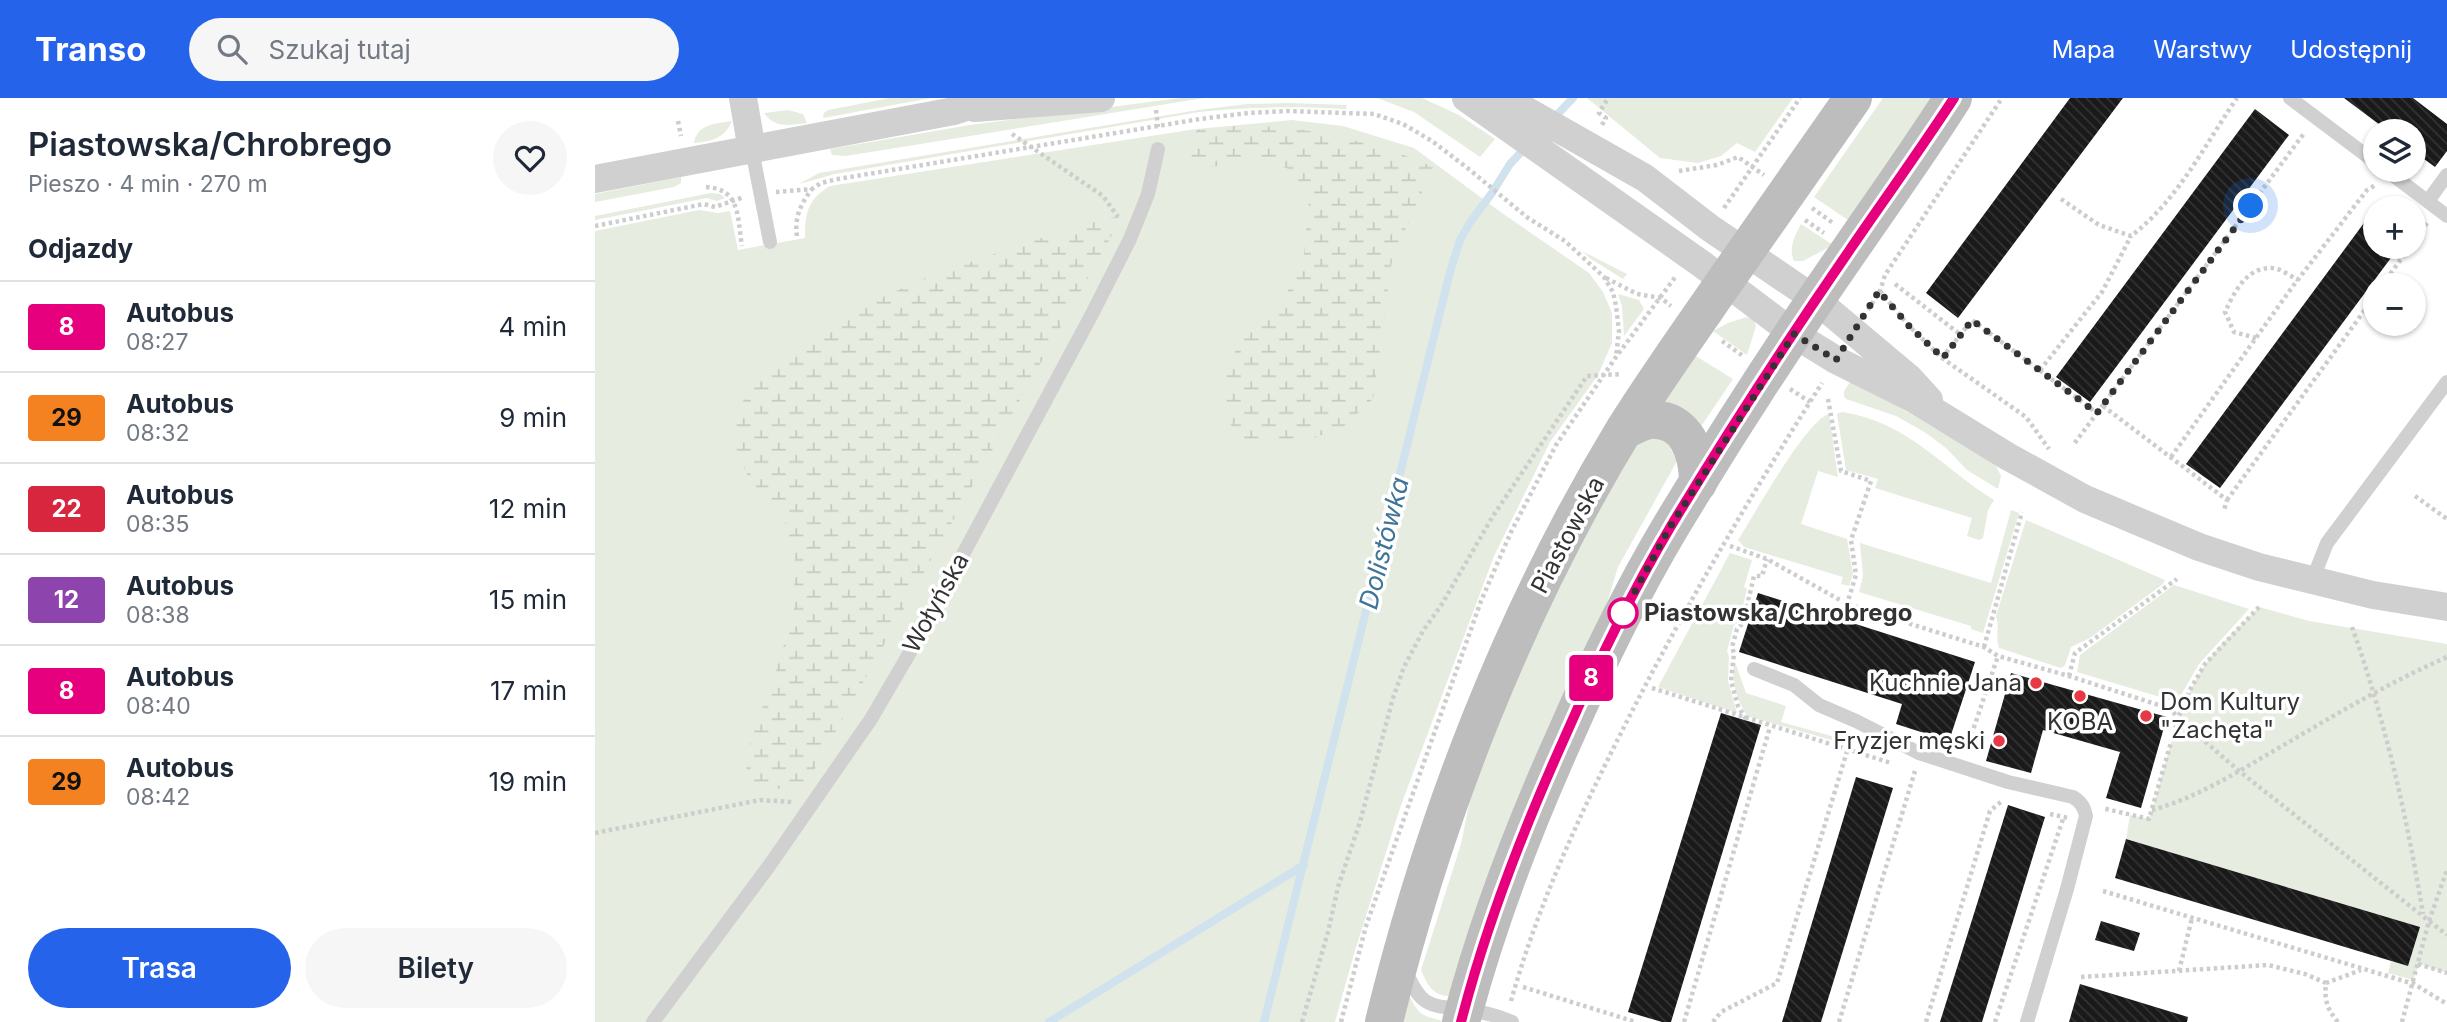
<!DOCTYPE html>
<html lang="pl">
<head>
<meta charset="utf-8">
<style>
	:root { --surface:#fff; --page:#f6f6f7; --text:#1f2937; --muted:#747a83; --line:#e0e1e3; --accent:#2563eb }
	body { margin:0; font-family:Inter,sans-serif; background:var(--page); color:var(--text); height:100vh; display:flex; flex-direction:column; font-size:26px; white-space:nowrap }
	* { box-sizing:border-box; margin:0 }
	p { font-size:23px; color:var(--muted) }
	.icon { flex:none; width:38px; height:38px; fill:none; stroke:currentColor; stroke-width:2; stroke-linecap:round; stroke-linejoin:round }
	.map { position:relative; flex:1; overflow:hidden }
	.side { display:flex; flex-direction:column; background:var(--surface); width:595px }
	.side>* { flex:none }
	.badge { padding:0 14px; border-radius:5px; font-size:24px; line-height:46px }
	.tools { position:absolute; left:1768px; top:21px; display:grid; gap:14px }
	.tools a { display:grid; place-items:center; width:63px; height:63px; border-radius:50%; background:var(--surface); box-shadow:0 2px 5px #0004; font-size:35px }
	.you { position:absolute; width:35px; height:35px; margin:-18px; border:5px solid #fff; border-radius:50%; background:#1a73e8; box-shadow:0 0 0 10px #1a73e833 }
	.map>.badge { position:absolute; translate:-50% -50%; box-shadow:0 0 0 4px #fff }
	h2 { padding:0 28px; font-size:26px; line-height:63px }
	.round { display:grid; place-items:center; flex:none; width:74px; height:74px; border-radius:37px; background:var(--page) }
	.headline { display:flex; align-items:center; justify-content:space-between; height:119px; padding:0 28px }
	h1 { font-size:33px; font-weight:600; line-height:52px }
	.action { display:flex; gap:14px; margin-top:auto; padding:14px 28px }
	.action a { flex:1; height:80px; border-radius:42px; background:var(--accent); color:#fff; font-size:28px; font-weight:600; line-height:80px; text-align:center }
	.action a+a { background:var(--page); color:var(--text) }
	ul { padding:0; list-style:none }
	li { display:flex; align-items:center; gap:21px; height:91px; padding:0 28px; border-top:2px solid var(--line) }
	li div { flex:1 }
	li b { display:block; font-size:26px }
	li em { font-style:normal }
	li .badge { min-width:77px; font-weight:700; text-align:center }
	header { display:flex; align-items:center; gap:42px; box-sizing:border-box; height:98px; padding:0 35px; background:var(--accent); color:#fff }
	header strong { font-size:33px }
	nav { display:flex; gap:38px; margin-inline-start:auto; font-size:24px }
	.search { width:490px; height:63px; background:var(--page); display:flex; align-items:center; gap:18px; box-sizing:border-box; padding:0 24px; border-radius:38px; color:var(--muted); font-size:26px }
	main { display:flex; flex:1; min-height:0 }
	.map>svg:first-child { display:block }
	.green { fill:#e6ecdf }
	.wetland { fill:url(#wetland-marsh) }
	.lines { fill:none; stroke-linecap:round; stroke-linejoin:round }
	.stream { stroke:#cfe2ee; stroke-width:8 }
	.building { fill:url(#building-back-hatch) }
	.path { stroke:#cdcdcd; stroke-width:4.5; stroke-dasharray:3.5 3.5; stroke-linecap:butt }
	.service { stroke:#d0d0d0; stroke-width:14 }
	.minor { stroke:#d0d0d0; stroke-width:28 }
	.secondary { stroke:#bdbdbd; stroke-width:38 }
	.line-casing { stroke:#fff; stroke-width:16 }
	.line { stroke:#e6007e; stroke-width:10 }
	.walk { stroke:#333; stroke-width:7; stroke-dasharray:0 12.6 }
	.stop-dot { fill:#fff; stroke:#e6007e; stroke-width:3.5 }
	.poi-dot { fill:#e63946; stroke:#fff; stroke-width:2.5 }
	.labels { text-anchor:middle; stroke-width:7; stroke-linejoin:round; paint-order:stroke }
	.street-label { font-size:24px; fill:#333; stroke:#fff }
	.stop-label { font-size:24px; font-weight:bold; fill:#333; stroke:#fff; text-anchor:start }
	.poi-label { font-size:24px; fill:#333; stroke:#fff; text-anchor:end }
	.water-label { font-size:26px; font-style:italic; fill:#3f7597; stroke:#fff }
</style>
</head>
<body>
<header>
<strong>Transo</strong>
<div class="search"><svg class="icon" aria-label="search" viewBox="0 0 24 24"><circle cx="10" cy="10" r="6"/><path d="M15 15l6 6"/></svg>Szukaj tutaj</div>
<nav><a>Mapa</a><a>Warstwy</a><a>Udostępnij</a></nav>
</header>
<main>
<section class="side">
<div class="headline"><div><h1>Piastowska/Chrobrego</h1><p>Pieszo · 4 min · 270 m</p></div><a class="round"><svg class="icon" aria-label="heart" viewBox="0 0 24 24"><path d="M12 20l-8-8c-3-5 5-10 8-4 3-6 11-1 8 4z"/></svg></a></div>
<h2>Odjazdy</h2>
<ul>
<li><span class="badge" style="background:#e6007e;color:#fff">8</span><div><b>Autobus</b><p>08:27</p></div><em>4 min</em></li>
<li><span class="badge" style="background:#f58220;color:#111">29</span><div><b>Autobus</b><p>08:32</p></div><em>9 min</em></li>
<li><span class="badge" style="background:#d7263d;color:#fff">22</span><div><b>Autobus</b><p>08:35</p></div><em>12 min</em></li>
<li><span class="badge" style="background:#8e44ad;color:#fff">12</span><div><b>Autobus</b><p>08:38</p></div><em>15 min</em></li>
<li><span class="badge" style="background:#e6007e;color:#fff">8</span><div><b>Autobus</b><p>08:40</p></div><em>17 min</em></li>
<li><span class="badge" style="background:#f58220;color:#111">29</span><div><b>Autobus</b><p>08:42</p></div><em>19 min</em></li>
</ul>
<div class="action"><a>Trasa</a><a>Bilety</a></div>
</section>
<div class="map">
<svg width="1852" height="924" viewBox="0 0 1852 924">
	<defs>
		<pattern id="wetland-marsh" width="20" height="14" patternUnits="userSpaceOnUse" patternTransform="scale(1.75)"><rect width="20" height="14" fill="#e6ecdf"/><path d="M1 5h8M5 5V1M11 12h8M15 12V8" fill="none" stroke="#c6cbc0"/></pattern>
		<pattern id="building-back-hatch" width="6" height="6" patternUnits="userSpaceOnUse" patternTransform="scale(1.75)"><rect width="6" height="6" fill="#1a1a1a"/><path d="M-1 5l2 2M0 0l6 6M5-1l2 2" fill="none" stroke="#333"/></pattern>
	</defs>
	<rect width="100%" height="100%" fill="#fff"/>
	<path class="green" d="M295 0H336L228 20 229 15 233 12Z
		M586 0H609L251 58 237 57 235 51 375 27Z
		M782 0H827L864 17 900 41 885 59 819 14Z
		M992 0H1198L1160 54 1142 45 1126 58 1103 65 1065 60Z
		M1288 0H1337L1256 124 1219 99Z
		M694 5 752 7 751 11C701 8 653 9 604 14L240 76 204 86 224 75 603 12 652 6Z
		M193 12 208 16 212 25C194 27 181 31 169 15Z
		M697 22 748 28 819 50 907 115 994 175 1008 194 1017 215V245L1003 277 955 344 899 458 805 710 759 856 740 924H0V133L104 112 123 115 135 113 143 152 210 140C210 115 212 102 235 88L601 31Z
		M137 23C129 41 117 43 99 45 102 26 120 26 137 23Z
		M86 79V85L79 89 0 104V96Z
		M116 95 125 96 130 100 122 103 112 100 0 122V118Z
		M1206 126 1238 147 1208 163H1199C1193 150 1200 138 1206 126Z
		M987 153 1032 176 1028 181 996 161Z
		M1023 196 1044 202 1049 211 1029 238 1027 208Z
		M1152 219 1159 222 1161 228 1152 257 1118 233 1133 225Z
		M1096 255 1138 281 1103 333 1059 309Z
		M1257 281 1400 366 1406 378 1403 391 1372 372 1351 350 1331 335 1301 318 1251 301 1249 298V293Z
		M1247 314C1313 324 1346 369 1399 402L1393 412 1388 440 1384 442 1372 438 1377 420 1280 390 1283 381 1251 372 1242 316Z
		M1234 316 1243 379 1223 373 1206 426 1252 441 1258 476 1254 488 1246 486 1248 479 1149 449 1143 442C1158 419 1212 321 1234 316Z
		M1070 340 1082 363 1023 469 1005 528 853 898C837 897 832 886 826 872L866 746 880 677 944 521 1043 341Z
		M1416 412 1424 415 1388 535 1376 531V528L1264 494 1268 478 1265 445 1396 485Z
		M1431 422 1570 482 1568 486 1495 540 1476 549 1470 567 1466 570 1404 550C1400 538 1405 529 1401 518Z
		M1135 455 1157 462 1149 489 1152 491 1144 524 1139 527 1132 553 1134 559 1133 583 1142 615 1063 589Z
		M1579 487 1654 511 1604 566 1582 604 1482 574 1485 557Z
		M1664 509 1714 523 1852 546V875L1824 866 1818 882 1793 875 1796 863 1813 868 1825 829 1531 741 1535 717 1554 721C1571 670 1579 614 1609 568 1623 547 1646 528 1664 509Z
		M1140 564 1151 595 1191 608 1186 624 1251 642 1250 646 1152 618C1142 602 1135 582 1140 564Z
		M811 889C822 918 826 917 851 924H803Z"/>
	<path class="wetland" d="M649 27C718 30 775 42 838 69L797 162 778 301 748 329 713 342 672 344 650 341 630 321V281L645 241 687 203 708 166 714 101 698 73 665 59 618 69 597 68 594 50 602 32Z
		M528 117 208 692 155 689 151 668 157 635 178 583 199 513 200 456 186 412 155 383 140 351 138 324 145 307 172 272 268 208 337 177 482 128Z"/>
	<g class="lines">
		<path class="stream" d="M957 22 978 0
			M454 924 709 767
			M669 924 855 174 865 142 876 123 897 95 915 66 931 49"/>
	</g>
	<path class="building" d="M1475 0H1528L1363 220 1331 195Z
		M1749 0H1818L1852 26V53L1840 69 1818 53V33H1793Z
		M1660 11 1694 37 1495 304 1461 279Z
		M1780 110V149H1804L1625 390 1591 366Z
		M1163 495 1380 564 1354 643 1301 626 1307 606 1144 554Z
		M1416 575 1572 619 1546 710 1511 700 1525 654 1448 632 1436 675 1391 663Z
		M1126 615 1166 627 1076 924H1067L1033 914Z
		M1261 679 1298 690 1226 924H1187Z
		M1413 707 1450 719 1387 924H1345Z
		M1531 741 1825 829 1813 868 1520 780Z
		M1506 823 1545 835 1539 853 1500 842Z
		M1485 886 1593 919 1592 924H1474Z"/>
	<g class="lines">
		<path class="path" d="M561 12 563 29
			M83 23 86 38
			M1007 27 1011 20 1004 15 1013 0
			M417 36 508 98 523 119
			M1084 73 1122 67 1143 59 1169 77
			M111 89C146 91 142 119 147 148
			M181 94 217 91 226 85 243 81 605 21 653 15 693 13 779 16 808 26 837 43 875 72 933 120 970 143 1009 179 1018 194 1021 208 1024 233 1021 259
			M1466 101 1504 127 1536 138C1583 102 1609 48 1642 0
			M1129 110 1205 0
			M1217 110 1238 125
			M1210 122 1229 135
			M0 128 109 106 120 109 149 99
			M202 138C199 120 206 105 217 91
			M1818 145 1832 125
			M1011 180 1042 196 1066 200 1076 208
			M1300 186 1366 237
			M1787 187 1815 149
			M1285 193 1314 228 1347 260 1431 319 1454 351
			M1273 212 1285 193 1290 177 1407 0
			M1661 240 1639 234 1630 214C1639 195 1651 169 1677 170 1685 170 1695 178 1703 182
			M1127 243 1148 258
			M1347 260 1377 222 1502 315 1479 346
			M1445 272 1507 194 1536 138
			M1195 291 1215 304
			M1233 301 1246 373 1276 383 1256 442 1261 477 1252 506
			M1508 308 1632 402 1629 412
			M1502 315 1710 34
			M1576 359 1698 188 1772 92 1782 86
			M1820 398 1852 421
			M1632 402 1780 198
			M1135 448 1172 461 1252 506 1389 549 1403 558 1474 578 1576 611 1583 620 1554 721 1507 710
			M1664 509 1610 566 1596 590 1583 620 1644 673 1834 823 1852 772
			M1757 529C1790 622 1812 719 1828 816
			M1389 549 1427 414
			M1474 578 1480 555 1582 481
			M1057 590 1296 665
			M1151 621 1143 608 1136 583 1139 555 1137 549 1142 531 1148 525 1159 478H1167L1172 461
			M1372 650 1403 558
			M1557 712C1602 700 1642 674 1682 651 1738 618 1793 585 1852 559
			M1455 716 1473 720
			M0 735 165 702 197 704
			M1508 793 1819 886 1852 906
			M1823 866 1852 875
			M1584 873 1597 820
			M1486 879 1673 867 1710 876 1731 885
			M928 889 1041 924
			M916 903C943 807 984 718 1029 629 1089 510 1156 397 1227 285
			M707 924 733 834 743 789 765 724 798 600 809 569 828 533 847 506 898 418 992 278 1027 276
			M746 924 771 828 886 503 916 434 961 347 1021 259 1081 178
			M1089 924 1175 629
			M1118 924 1126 914 1182 885 1256 640
			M1244 924 1320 673
			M1331 924 1395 713 1408 702
			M1400 924 1468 721
			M1743 924C1732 911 1729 902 1731 885L1766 872
			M1807 924 1834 823 1852 837"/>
		<path class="service" d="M1695 0 1780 64
			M157 52 175 144
			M1791 72 1852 118
			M1833 103 1852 77
			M1717 483 1732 445 1852 284
			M1159 571 1199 587 1224 607 1261 623 1324 655 1413 684 1478 699C1486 704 1489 709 1491 718L1472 791 1432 924
			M810 871C825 907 832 908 868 911 884 913 903 918 917 924
			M58 924 174 768 276 621 321 544 497 216 535 141 553 96 563 51"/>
		<path class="minor" d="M148 0 157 52
			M871 0 1108 167 1199 236 1241 262 1319 301 1412 358 1490 401 1604 449 1664 469 1778 497 1852 509
			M895 0 925 9 1050 80 1115 130 1221 202 1314 280 1334 302
			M380 10 506 0
			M0 81 359 13 401 0"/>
		<path class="secondary" d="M1029 332C1037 329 1047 323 1055 322 1092 319 1103 356 1103 385
			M789 924C839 719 919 513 1029 332 1061 281 1096 232 1130 183 1173 122 1216 61 1258 0
			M866 924C892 825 929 729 971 636 1002 565 1036 495 1076 428 1132 335 1192 242 1254 153 1289 102 1325 52 1358 0"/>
	</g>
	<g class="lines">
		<g class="line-casing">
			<path id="line" d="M866 924C891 827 928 732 969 641 1001 568 1035 497 1076 428 1132 335 1192 243 1254 153 1289 102 1325 52 1359 0"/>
		</g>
		<use href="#line" class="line"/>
		<path class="walk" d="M1028 515 1075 429 1199 236 1241 262 1284 193 1314 228 1348 260 1377 222 1502 315 1656 108"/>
	</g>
	<circle class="stop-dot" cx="1028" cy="515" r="14"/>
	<g class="poi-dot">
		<circle cx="1441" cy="585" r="7"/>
		<circle cx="1485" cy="598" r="7"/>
		<circle cx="1551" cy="618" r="7"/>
		<circle cx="1404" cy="643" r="7"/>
	</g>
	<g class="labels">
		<g class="street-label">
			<text transform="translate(973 437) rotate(-62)" y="8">Piastowska</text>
			<text transform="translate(341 505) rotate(-61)" y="8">Wołyńska</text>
		</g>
		<g class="stop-label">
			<text x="1049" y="523">Piastowska/Chrobrego</text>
		</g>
		<g class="poi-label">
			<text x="1427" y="593">Kuchnie Jana</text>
			<text x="1565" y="612" text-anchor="start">Dom Kultury<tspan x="1565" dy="28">"Zachęta"</tspan></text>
			<text x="1485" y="632" text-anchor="middle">KOBA</text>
			<text x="1390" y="651">Fryzjer męski</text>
		</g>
		<g class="water-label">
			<text transform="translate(789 445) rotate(-76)" y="9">Dolistówka</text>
		</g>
	</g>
</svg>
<div class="tools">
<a><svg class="icon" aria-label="layers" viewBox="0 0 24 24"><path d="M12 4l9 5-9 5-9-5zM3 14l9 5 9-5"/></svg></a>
<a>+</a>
<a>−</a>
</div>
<div class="you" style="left:1656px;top:108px"></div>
<b class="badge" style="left:996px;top:580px;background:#e6007e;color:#fff">8</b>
</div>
</main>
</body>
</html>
